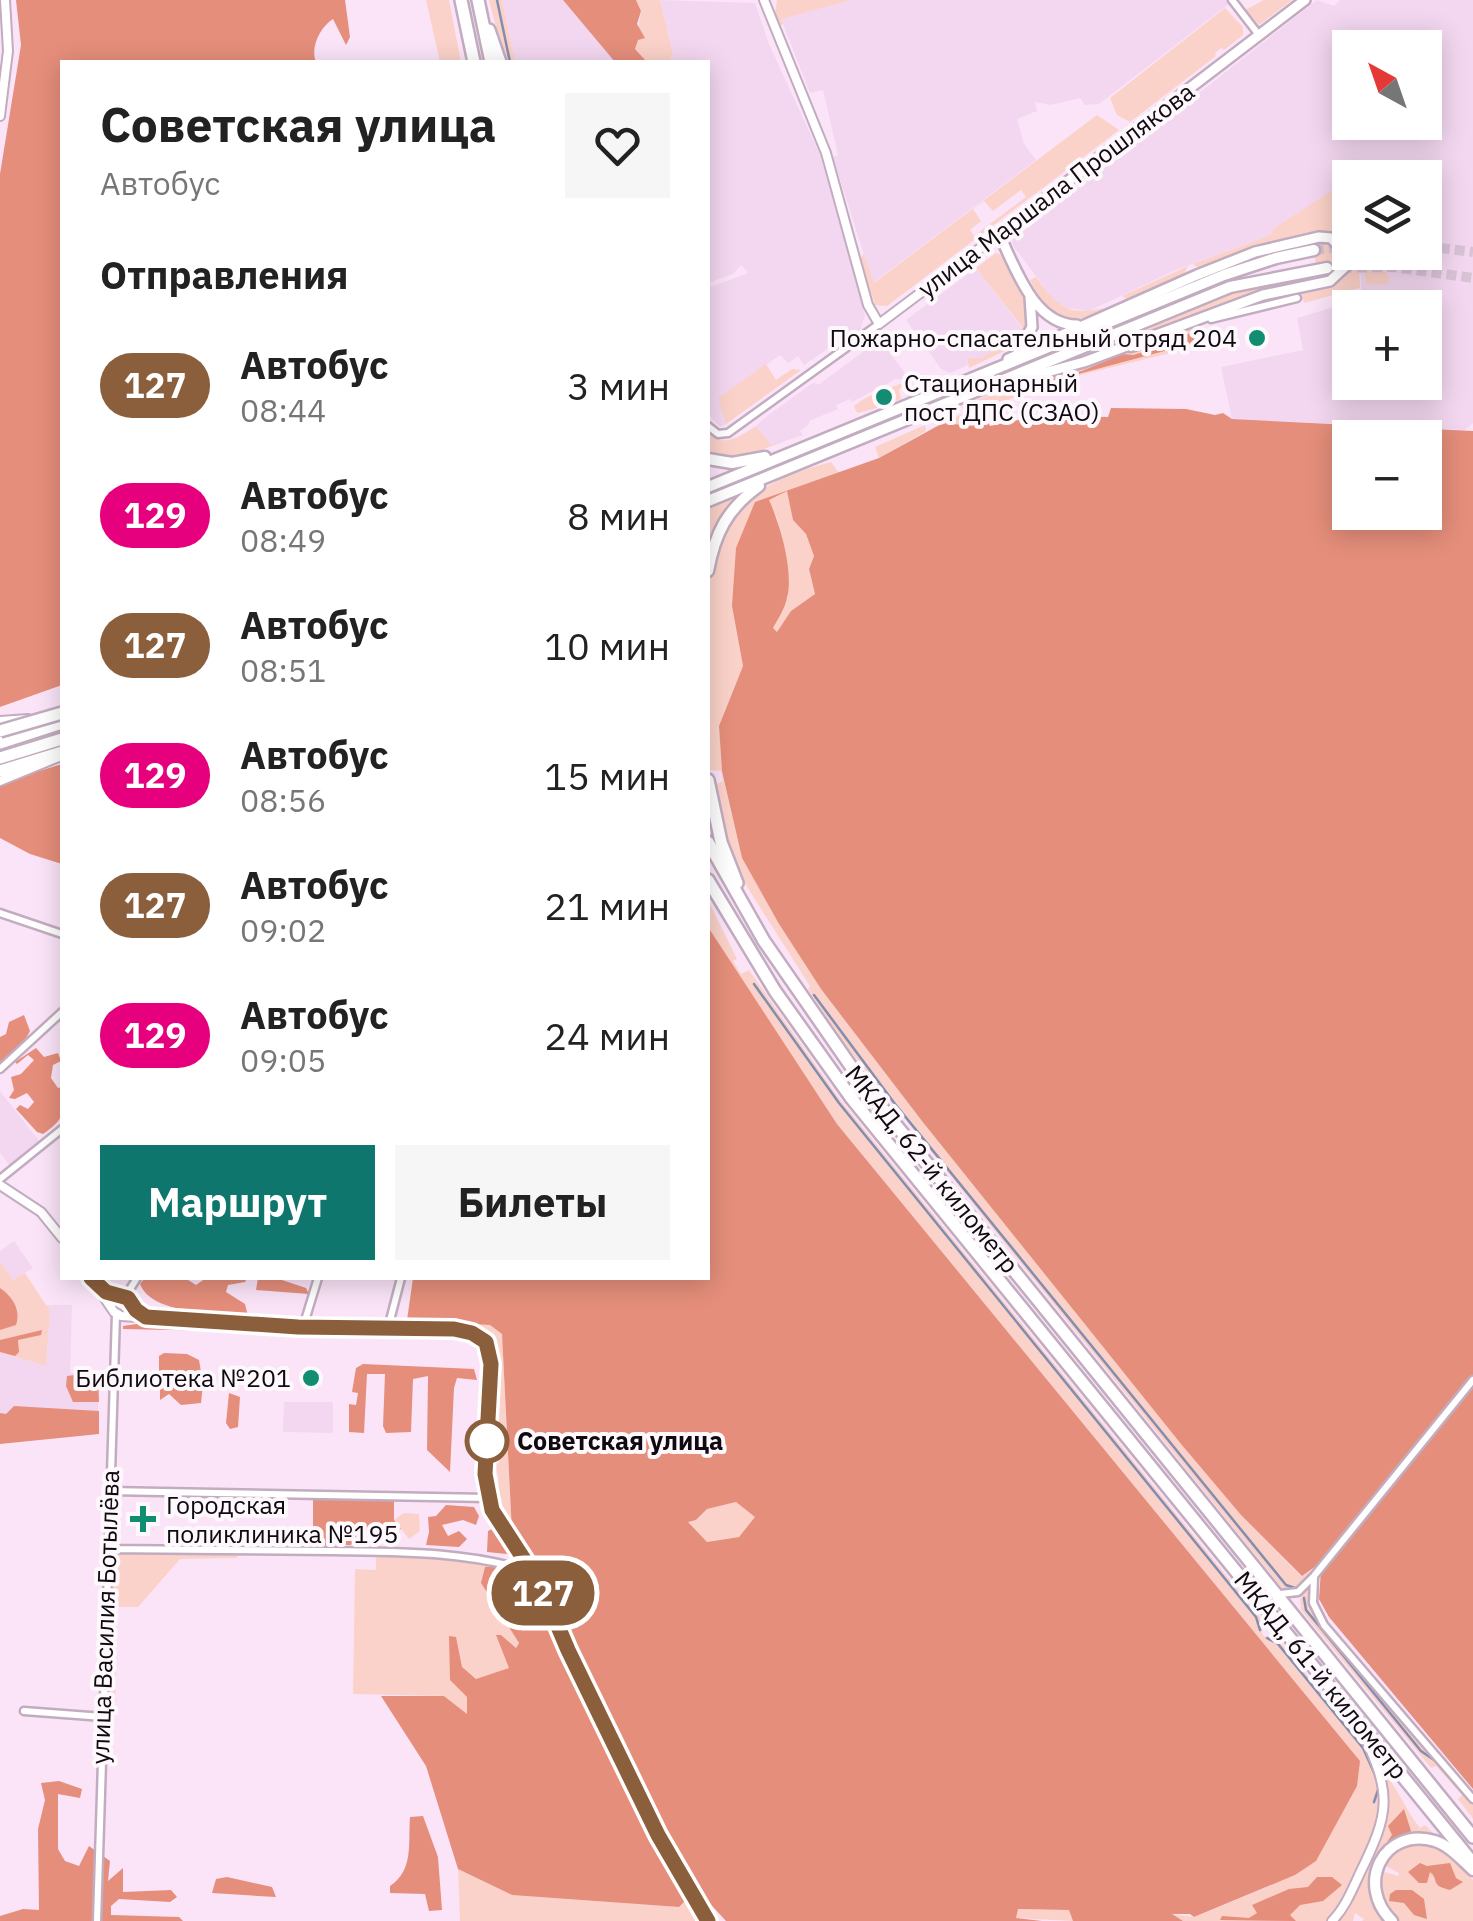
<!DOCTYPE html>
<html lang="ru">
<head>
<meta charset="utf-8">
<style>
	:root { --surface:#fff; --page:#f6f6f6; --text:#222; --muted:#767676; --accent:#0f766e }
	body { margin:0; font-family:"IBM Plex Sans",sans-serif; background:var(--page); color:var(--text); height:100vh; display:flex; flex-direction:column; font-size:38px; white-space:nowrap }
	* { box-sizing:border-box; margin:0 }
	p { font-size:32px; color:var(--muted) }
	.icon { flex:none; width:55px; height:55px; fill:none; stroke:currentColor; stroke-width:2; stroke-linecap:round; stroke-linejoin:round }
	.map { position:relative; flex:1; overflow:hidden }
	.side { position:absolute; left:60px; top:60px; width:650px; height:1220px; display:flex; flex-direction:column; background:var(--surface); border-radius:0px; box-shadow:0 5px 25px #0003 }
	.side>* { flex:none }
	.badge { padding:0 20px; border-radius:32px; font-size:35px; line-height:65px }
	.needle { width:65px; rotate:320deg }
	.buttons { position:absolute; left:1332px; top:30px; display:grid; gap:20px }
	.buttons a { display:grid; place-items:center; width:110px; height:110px; border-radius:0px; background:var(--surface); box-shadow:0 5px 25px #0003; font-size:50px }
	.map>.badge { position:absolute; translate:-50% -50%; box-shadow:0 0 0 5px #fff }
	h2 { padding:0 40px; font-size:38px; line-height:90px }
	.round { display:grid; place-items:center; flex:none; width:105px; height:105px; border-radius:0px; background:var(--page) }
	.headline { display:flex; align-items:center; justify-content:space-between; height:170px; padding:0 40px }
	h1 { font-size:48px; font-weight:700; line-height:75px }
	.action { display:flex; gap:20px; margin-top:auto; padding:20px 40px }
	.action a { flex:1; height:115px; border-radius:0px; background:var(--accent); color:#fff; font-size:40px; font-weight:700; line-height:115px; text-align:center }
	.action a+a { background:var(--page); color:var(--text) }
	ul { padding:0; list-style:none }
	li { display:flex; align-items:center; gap:30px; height:130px; padding:0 40px }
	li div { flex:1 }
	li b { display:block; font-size:38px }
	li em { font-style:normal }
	li .badge { min-width:110px; font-weight:700; text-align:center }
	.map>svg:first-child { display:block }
	.built { fill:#f3d7f0; fill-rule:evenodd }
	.green { fill:#fbd2c9; fill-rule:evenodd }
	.forest { fill:#e58e7b; fill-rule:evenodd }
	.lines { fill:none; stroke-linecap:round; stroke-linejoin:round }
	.stream { stroke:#838eaf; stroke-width:2.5 }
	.primary-tunnel { stroke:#d8c3d5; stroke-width:10; stroke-dasharray:10 5; stroke-linecap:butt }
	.minor-casing { stroke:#c2acbf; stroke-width:11 }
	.tertiary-casing { stroke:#c2acbf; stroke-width:12 }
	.secondary-casing { stroke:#c2acbf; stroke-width:14 }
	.primary-casing { stroke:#c2acbf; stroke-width:15 }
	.trunk-casing { stroke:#c2acbf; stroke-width:16 }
	.minor { stroke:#fff; stroke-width:6 }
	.tertiary { stroke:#fff; stroke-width:8 }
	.secondary { stroke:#fff; stroke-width:9 }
	.primary { stroke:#fff; stroke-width:10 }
	.trunk { stroke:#fff; stroke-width:11 }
	.trunk-bridge-casing { stroke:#c2acbf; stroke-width:16; stroke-linecap:butt }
	.trunk-bridge { stroke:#fff; stroke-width:11 }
	.line-casing { stroke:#fff; stroke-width:22 }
	.line { stroke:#8b5e3c; stroke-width:15 }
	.poi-dot { fill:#128d71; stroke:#fdf8fc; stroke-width:4 }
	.stop-dot { fill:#fff; stroke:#8b5e3c; stroke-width:5 }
	.labels { text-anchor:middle; stroke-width:8; stroke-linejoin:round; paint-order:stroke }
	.street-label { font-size:25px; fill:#110910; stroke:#fdf8fc }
	.poi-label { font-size:25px; fill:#110910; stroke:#fdf8fc; text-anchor:end }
	.stop-label { font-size:25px; font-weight:bold; fill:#110910; stroke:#fdf8fc; text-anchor:start }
</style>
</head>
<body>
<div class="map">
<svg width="1473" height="1921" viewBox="0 0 1473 1921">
	<rect width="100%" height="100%" fill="#fbe4f8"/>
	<path class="built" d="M502 0H563L615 62H515Z
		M660 0 755 3 769 44 820 155 865 315 860 331 841 344 839 341 804 365 798 356 788 363 780 355 719 398 726 424 720 427 708 414V288L748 273 741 265 733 274 708 283V62H669L673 54Z
		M851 0H1227L1229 4 1099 104 1085 105 1080 98 1051 105 1035 102 1037 111 1017 119 1024 144 1036 160 873 283 833 157 838 155 823 90 810 93 781 19Z
		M1317 0 1334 6 1340 0H1473V423L1465 430 1232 419 1221 367 1303 350 1297 318 1362 299 1359 253 1425 252V178H1350V226L1271 235 1176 270 1089 311 1066 308 1055 302 1012 244 1013 239 1030 226ZM1350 48H1425V122H1350ZM1350 308H1425V382H1350Z
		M976 268 1022 328V332L981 358 967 359 968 365 951 373 941 369 906 320Z
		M883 344 911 381 896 379 852 402 850 399 836 405 838 409 809 421V424L800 431 803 435 771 446 756 426 763 419 814 382 818 385 871 346Z
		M0 1091 40 1142 10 1166 0 1153Z
		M14 1241 33 1268 13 1280 0 1261V1251Z
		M46 1305H72L70 1373 98 1372V1427L0 1430V1352L46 1366 50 1311Z
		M284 1402H333V1433L283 1432Z"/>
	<path class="green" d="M426 0H449L461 62H440Z
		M489 0H502L515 62H505Z
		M636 0H660L673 54 669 62H647L635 49 641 11Z
		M777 0H851L782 19 783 24 780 26 775 15Z
		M1264 0H1292L1259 25 1245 10Z
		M1225 8 1243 27V35L1224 50 1221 48 1215 53 1216 56 1130 122 1117 115 1110 98Z
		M1097 115 1119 130 887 306 875 305 860 259 864 254 874 283ZM1021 190 1026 197 974 236 970 230 981 221 973 209 984 201 993 211Z
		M1350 182V249L1338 234C1310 224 1229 257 1200 270L1193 264 1271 235 1273 229 1339 186Z
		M1325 240C1338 245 1341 251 1341 265L1328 277 1230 301 1130 339 1125 337 1128 332 1226 294 1326 263 1316 264 1313 246C1254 258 1200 279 1145 302L1257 255Z
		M996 253 1001 255C1017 287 1040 311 1017 345L969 368 967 358H981L1022 332V327L976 268Z
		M1351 253H1359L1360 288 1304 303 1302 294 1306 289C1330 285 1353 283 1351 253Z
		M1364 253H1378H1373L1376 263 1390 277 1388 284 1366 285Z
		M1188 266 1183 276 1128 300 1122 296Z
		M1036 277C1064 316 1073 315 1118 305 1072 325 1054 329 1030 280Z
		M1194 328 1205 331 1206 339 1199 346 1080 375 1077 379 1035 384 984 415 973 426 943 423 965 413 962 406 1003 389 1122 350 1134 352Z
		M766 364 776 380 792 369 801 370 726 424 718 398Z
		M900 384 911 388 912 394 908 396 903 387 899 389 901 399 895 401 889 389 875 395 877 408 857 413 854 406C867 395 884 390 900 384Z
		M925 425 926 431 879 458 875 447Z
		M756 426 771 445 785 441 740 458 708 454V432C724 449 740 436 756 426Z
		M831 462 839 473 788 491 793 520 806 534 814 556 809 569 815 595 791 611 778 633 773 628 788 597 778 520 768 500 777 496 755 502 732 606 743 666 719 726 722 771 742 858 779 924 821 989 1181 1444 1241 1515 1301 1576 1317 1567 1294 1591 1282 1588 847 1047 808 989 810 986 737 871 725 839 713 786 723 781 721 771 710 770 708 751C708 688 694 560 736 511 758 485 800 470 831 462Z
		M745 491 715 525 708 550V505Z
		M708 900 737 959 733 961 741 974 749 970 838 1097 1263 1621 1262 1633 1265 1637 1272 1635 1278 1639 1370 1755 1382 1788 1379 1827 1341 1907 1330 1921H1183L1170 1914 1195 1917 1295 1875 1360 1761 837 1124 709 930Z
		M0 1261 13 1280 25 1273 50 1311 46 1366 0 1352Z
		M463 1322 490 1325 502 1334 512 1532C507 1524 500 1517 498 1508 494 1492 504 1484 494 1464L499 1463 501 1427 493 1424 496 1343 488 1332Z
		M736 1502 756 1517 739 1537 707 1542 687 1521 697 1520 707 1509Z
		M404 1513 419 1514 420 1531 409 1539 394 1520Z
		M112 1554H237V1558L180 1559 138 1607H117L115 1721 107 1720Z
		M376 1555 476 1560 502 1566 481 1583 519 1643 516 1648 501 1635 510 1668 477 1679 470 1674 467 1714 444 1696 353 1694 355 1569 376 1570Z
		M1309 1586 1312 1604 1332 1638 1417 1741 1437 1759 1473 1802V1819L1458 1799 1462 1795 1436 1766 1431 1768 1301 1610 1300 1599Z
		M1382 1770C1399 1790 1406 1811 1420 1828L1425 1825 1441 1841 1404 1839 1372 1871 1373 1899 1387 1921H1362L1364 1919 1355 1913 1353 1921H1336L1345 1910C1366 1866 1399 1820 1382 1770Z
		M1431 1843 1453 1857 1473 1880V1921H1396L1381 1904 1378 1870 1398 1876 1399 1873 1384 1865V1859L1406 1844Z
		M458 1869 512 1895 679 1907 689 1897 703 1921H460Z
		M1017 1909 1069 1910 1073 1921 1016 1918Z"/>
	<path class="forest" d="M16 0H345L350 37 346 45 333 19C320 27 310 48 316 62H62V685L0 707V174L21 45Z
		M563 0H636L641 11 637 24 645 38 638 40 635 49 647 62H615Z
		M1199 333 1202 341 1052 381 1055 377 1082 371 1122 354 1133 355 1160 347 1187 334Z
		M1111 408 1186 409 1215 415 1223 413 1232 419 1473 431V1789L1329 1617 1319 1599 1321 1570 1316 1566 1302 1576 1241 1515 1181 1444 922 1121 821 989 779 924 742 858 722 771 719 726 743 666 732 606 736 548 755 502 879 458 943 423 973 426 984 415 990 426 1042 415 1108 417ZM1350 438H1425V512H1350ZM787 491 793 520 806 534 814 556 809 569 815 594 791 611 777 632 773 628C778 619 785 608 787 598 794 572 780 524 769 500Z
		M62 764V864L30 854 0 838V783Z
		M708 927 837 1124 1360 1761 1357 1786 1316 1861 1295 1875 1194 1917 1190 1914H1172L1183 1921H1073L1069 1910 1018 1909 1016 1918 1042 1921H726L703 1896 678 1854 619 1730 576 1653 537 1569 512 1532 502 1334 490 1325 407 1320 413 1278H708ZM736 1502 755 1517 739 1537 707 1542 688 1522 696 1520 707 1509Z
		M24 1015 30 1031 22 1046 0 1062V1037L6 1034 9 1022Z
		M36 1048 44 1057 58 1053 61 1061 53 1065 51 1078 58 1088 62 1087C63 1114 66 1118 43 1134L37 1132 16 1109 20 1105 28 1109 34 1102 27 1093 15 1099 9 1098 14 1090 11 1077 21 1074 34 1060 28 1055 17 1064 15 1062Z
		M145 1278H185L196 1285 206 1278H247L245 1282 228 1285 226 1292 245 1304 248 1316C218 1313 152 1315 140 1284Z
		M258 1278H276L306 1288 309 1294 256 1290Z
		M0 1288C13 1297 21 1310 16 1325L0 1330Z
		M145 1319 379 1331 401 1335 123 1329V1326L143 1323Z
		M42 1330 41 1335 18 1340 19 1352 15 1356 0 1352V1340Z
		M164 1353 187 1354 199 1360 203 1384 201 1403 181 1405 169 1394 160 1400V1385L147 1384 159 1375V1356Z
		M363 1364 474 1369 477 1380 457 1378 454 1388 450 1472 427 1450 428 1376 413 1379 411 1432 386 1433 383 1426 385 1374H367L364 1433 349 1432V1404L356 1405 358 1393 352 1392 356 1368Z
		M98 1372 99 1402H73L66 1386 67 1376Z
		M229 1393 240 1397 238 1427 230 1429 226 1423Z
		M14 1406 99 1411V1434L0 1444V1413L6 1414Z
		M313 1499 394 1500V1520L401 1529C384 1538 377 1540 361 1531L351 1545H307L313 1529Z
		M446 1505 474 1507 479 1516 476 1525 463 1520 442 1525 448 1536 459 1531 467 1539 459 1547 426 1545 429 1532 428 1517 436 1516Z
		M494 1528 525 1564 507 1554 487 1552 488 1531Z
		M502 1566 530 1575C553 1632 579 1686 604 1743L613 1751 620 1768 631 1781 653 1847 671 1866 689 1897 679 1907 512 1895 458 1869 426 1766 381 1696H444L467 1714V1697L450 1680 449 1636 456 1637 462 1667 476 1679 509 1668 496 1635H501L516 1648 519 1643 481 1583 485 1567Z
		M59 1781 82 1789 80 1798 58 1794V1849L65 1861 79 1866 89 1846 110 1861 108 1881 123 1868V1892L171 1890 177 1897 170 1902 119 1899 111 1906V1915L179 1917 183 1921H0V1916L23 1909 39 1910 38 1829 45 1800 41 1783Z
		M1404 1809 1411 1831 1406 1836 1387 1842 1392 1835 1388 1826Z
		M423 1816 438 1857 442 1910 429 1911 425 1894 390 1893V1886C414 1870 408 1844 410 1817Z
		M1420 1863 1427 1866 1450 1863 1456 1878 1463 1882 1450 1890C1429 1885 1440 1880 1430 1872L1427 1883H1419L1408 1872Z
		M227 1877 272 1887 276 1897 212 1893 216 1879Z
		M1317 1877H1332L1342 1885 1323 1901 1300 1905 1290 1915 1296 1921 1220 1920 1222 1916 1249 1918 1257 1913 1252 1905 1289 1889 1308 1887Z
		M1396 1890H1412L1424 1899 1427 1919 1414 1915 1404 1903 1389 1901 1390 1894Z"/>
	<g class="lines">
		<path class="stream" d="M497 0 510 62
			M754 984 839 1103 1256 1617 1260 1630
			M814 995 895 1104 1286 1585 1295 1588
			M1304 1598 1306 1610 1421 1751 1437 1762
			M1267 1638 1278 1644 1363 1748 1376 1777
			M1374 1802 1378 1790"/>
		<path class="primary-tunnel" d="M1425 246 1473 252
			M1314 250 1350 246
			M1327 268 1393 267 1473 278"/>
		<g class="minor-casing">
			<path id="minor" d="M1232 0 1259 35
				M1211 319 1297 298
				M1131 348 1162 338
				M708 426 718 434 728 433 879 324
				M0 913 62 934
				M0 1069 62 1012
				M0 1179 62 1129
				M125 1297 137 1278
				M303 1327 318 1278
				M388 1328 401 1278
				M109 1491 488 1498
				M107 1549C182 1550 257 1550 332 1551 400 1552 468 1551 532 1572
				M1314 1577 1313 1603 1324 1625 1473 1799
				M1280 1594 1298 1592 1314 1576 1473 1380
				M24 1711 103 1717
				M97 1921 116 1314"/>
		</g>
		<g class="tertiary-casing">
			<path id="tertiary" d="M764 0 826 153 868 305 879 324 999 234
				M0 116 8 51 5 0
				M0 721 28 719
				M0 781 61 756
				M0 1185 41 1212 62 1238
				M91 1278 114 1312 121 1316 297 1327 454 1329 472 1333 485 1342 491 1364 485 1474 493 1510 540 1584 567 1650 658 1835 708 1921
				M102 1289 128 1298 143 1315
				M1332 1921C1345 1908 1352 1890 1360 1873 1390 1812 1392 1795 1363 1733"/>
		</g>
		<g class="secondary-casing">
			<path id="secondary" d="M1077 325C1033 325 1015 266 999 234L1305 0
				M1018 352 1032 327 1030 297
				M1006 383 1084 362 1263 295 1330 281 1345 267V253L1331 238 1319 237 1255 252 1197 275 1008 359"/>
		</g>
		<g class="primary-casing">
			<path id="primary" d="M708 459 732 463 765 457
				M708 487 1224 275 1276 258 1314 250
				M708 501 1230 287 1327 268
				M708 571C715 533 727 509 759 486
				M1392 1921C1355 1885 1383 1826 1435 1841 1450 1846 1461 1859 1473 1870"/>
		</g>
		<g class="trunk-casing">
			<path id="trunk" d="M461 0 474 62
				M478 0 491 62
				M489 30 500 62
				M0 743 62 723
				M0 758 62 739
				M0 771 62 752
				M708 780 721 842 737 883
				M708 842 764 941 866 1088 1473 1837
				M708 880 775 991 852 1099 1473 1863"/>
		</g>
		<use href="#minor" class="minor"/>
		<use href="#tertiary" class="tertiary"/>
		<use href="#secondary" class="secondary"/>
		<use href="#primary" class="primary"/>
		<use href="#trunk" class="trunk"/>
		<g class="trunk-bridge-casing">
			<path id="trunk-bridge" d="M0 731 62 713"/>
		</g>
		<use href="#trunk-bridge" class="trunk-bridge"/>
	</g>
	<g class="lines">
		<g class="line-casing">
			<path id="line" d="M91 1278 106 1292 128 1298 136 1310 146 1317 298 1327 454 1329 472 1333 486 1342 491 1364 485 1474 492 1510 540 1584 568 1650 658 1835 708 1921"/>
		</g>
		<use href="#line" class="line"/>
	</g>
	<g class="poi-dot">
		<circle cx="1257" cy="338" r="10"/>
		<circle cx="884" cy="397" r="10"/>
		<circle cx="311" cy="1378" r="10"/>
		<path d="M138 1504h10v10h10v10h-10v10h-10v-10h-10v-10h10z"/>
	</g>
	<circle class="stop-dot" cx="487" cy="1441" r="20"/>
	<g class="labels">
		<g class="street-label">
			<text transform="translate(1056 190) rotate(-37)" y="9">улица Маршала Прошлякова</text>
			<text transform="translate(932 1169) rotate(51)" y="9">МКАД, 62-й километр</text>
			<text transform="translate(105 1617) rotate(-88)" y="9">улица Василия Ботылёва</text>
			<text transform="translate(1321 1675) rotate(51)" y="9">МКАД, 61-й километр</text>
		</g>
		<g class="poi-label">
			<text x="1237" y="347">Пожарно-спасательный отряд 204</text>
			<text x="904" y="392" text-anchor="start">Стационарный<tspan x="904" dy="29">пост ДПС (СЗАО)</tspan></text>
			<text x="291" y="1387">Библиотека №201</text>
			<text x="166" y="1514" text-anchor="start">Городская<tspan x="166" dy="29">поликлиника №195</tspan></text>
		</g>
		<g class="stop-label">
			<text x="517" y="1450">Советская улица</text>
		</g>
	</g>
</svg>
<div class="buttons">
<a><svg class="needle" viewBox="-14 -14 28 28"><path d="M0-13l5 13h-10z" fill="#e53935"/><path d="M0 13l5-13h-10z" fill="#767676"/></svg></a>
<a><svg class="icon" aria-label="layers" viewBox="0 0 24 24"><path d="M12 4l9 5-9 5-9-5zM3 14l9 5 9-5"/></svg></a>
<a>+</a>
<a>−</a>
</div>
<b class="badge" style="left:543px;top:1593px;background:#8b5e3c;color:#fff">127</b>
<section class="side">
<div class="headline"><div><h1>Советская улица</h1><p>Автобус</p></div><a class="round"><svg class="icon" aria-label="heart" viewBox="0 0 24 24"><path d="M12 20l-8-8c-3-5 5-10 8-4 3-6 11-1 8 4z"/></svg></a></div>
<h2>Отправления</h2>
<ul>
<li><span class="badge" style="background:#8b5e3c;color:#fff">127</span><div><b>Автобус</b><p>08:44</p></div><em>3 мин</em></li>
<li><span class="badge" style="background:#e6007e;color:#fff">129</span><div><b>Автобус</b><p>08:49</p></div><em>8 мин</em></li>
<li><span class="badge" style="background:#8b5e3c;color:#fff">127</span><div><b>Автобус</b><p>08:51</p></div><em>10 мин</em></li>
<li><span class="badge" style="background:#e6007e;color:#fff">129</span><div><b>Автобус</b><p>08:56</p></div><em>15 мин</em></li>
<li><span class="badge" style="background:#8b5e3c;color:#fff">127</span><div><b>Автобус</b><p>09:02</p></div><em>21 мин</em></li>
<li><span class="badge" style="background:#e6007e;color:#fff">129</span><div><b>Автобус</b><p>09:05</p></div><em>24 мин</em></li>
</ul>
<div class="action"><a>Маршрут</a><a>Билеты</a></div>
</section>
</div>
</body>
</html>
